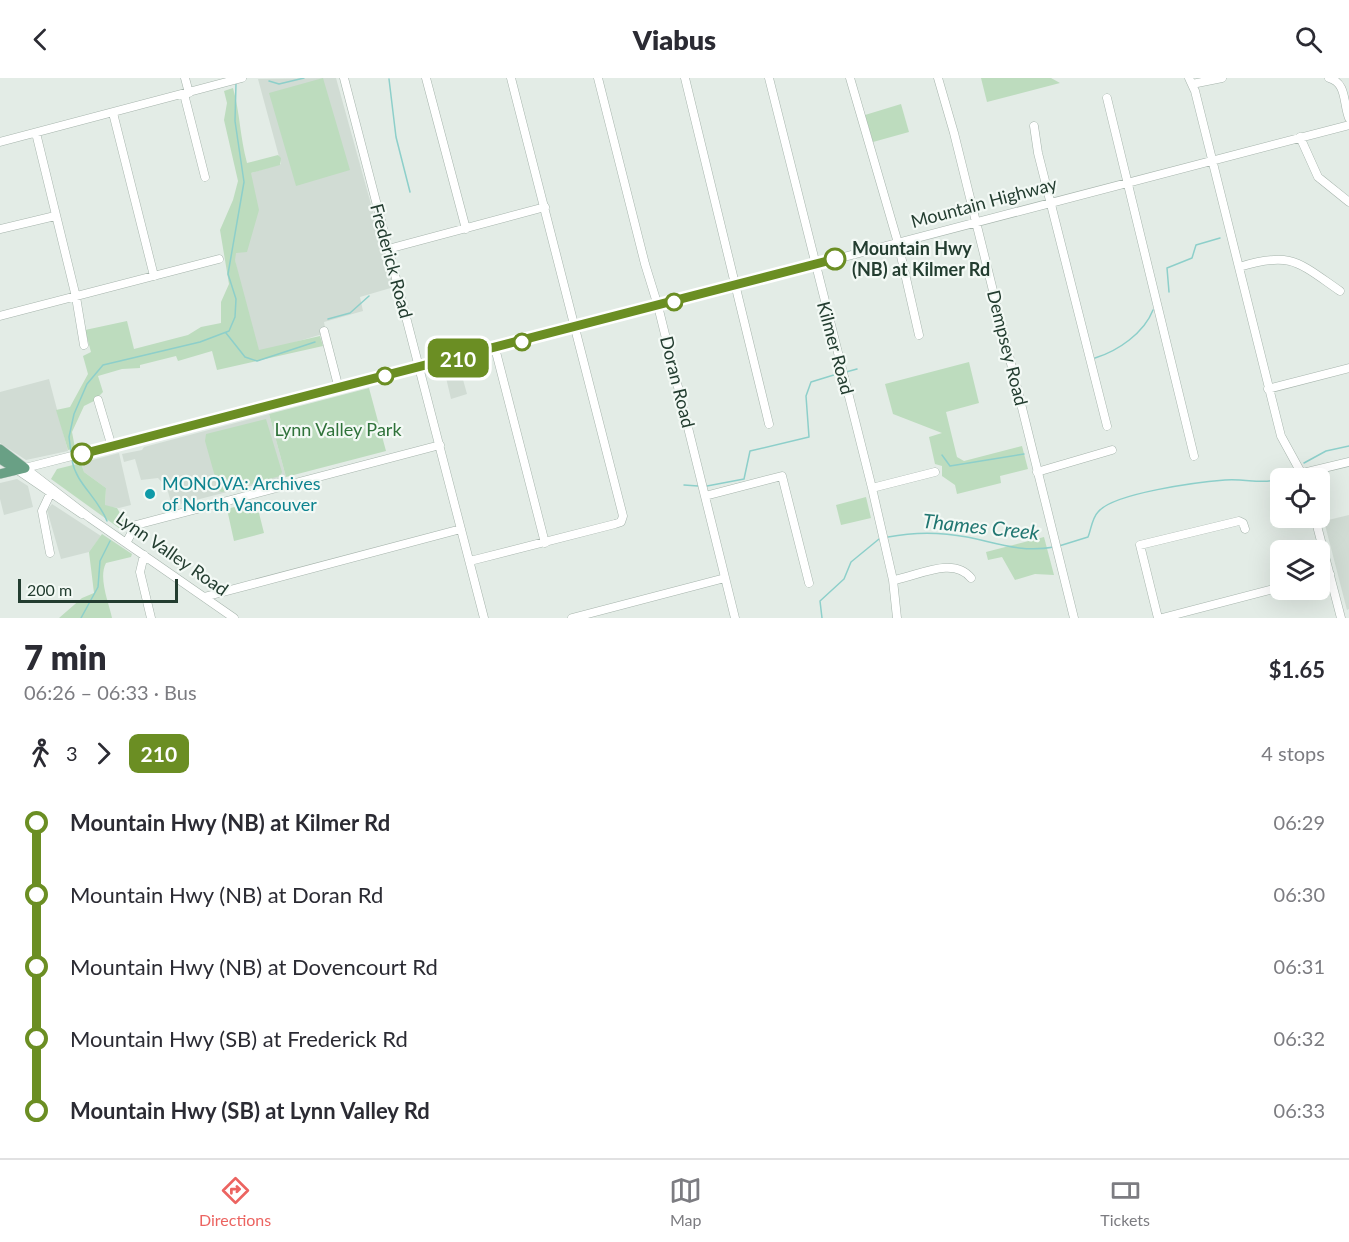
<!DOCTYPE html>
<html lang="en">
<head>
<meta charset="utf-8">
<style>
	:root { --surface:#fff; --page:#f2f2f3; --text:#2b2b33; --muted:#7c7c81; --line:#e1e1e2; --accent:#ec6461 }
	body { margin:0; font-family:Lato,sans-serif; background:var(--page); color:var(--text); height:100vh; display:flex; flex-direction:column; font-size:22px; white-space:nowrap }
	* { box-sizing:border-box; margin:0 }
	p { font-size:20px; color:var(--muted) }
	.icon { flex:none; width:33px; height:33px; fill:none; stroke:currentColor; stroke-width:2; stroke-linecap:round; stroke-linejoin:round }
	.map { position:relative; height:540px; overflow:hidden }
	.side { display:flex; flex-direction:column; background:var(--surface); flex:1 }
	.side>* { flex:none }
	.badge { padding:0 12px; border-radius:9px; font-size:21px; line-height:39px }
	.fabs { position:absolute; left:1270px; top:390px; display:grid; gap:12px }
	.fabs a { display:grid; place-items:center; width:60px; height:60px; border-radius:9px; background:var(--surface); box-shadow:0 6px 24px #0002; font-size:30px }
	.scale { position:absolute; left:18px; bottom:15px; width:160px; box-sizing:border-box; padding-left:6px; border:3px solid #233d30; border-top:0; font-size:16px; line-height:21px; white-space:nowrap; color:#233d30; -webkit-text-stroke:4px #f3f9f5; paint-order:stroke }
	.map>.badge { position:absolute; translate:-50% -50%; box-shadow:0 0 0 3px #fff }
	.legs { display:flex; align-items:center; gap:9px; height:66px; padding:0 24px; font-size:20px }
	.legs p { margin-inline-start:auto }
	.head { display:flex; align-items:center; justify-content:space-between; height:102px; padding:0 24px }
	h1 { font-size:33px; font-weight:800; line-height:45px }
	ul { padding:0 24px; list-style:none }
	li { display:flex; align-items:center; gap:21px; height:72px; font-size:22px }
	li i { display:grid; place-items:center; width:9px; height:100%; margin:0 8px; background:currentColor }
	li i::after { content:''; width:15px; height:15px; margin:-8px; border:4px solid; border-radius:50%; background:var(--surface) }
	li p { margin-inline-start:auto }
	li:first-child i { background:linear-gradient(#0000 50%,currentColor 0) }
	li:last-child i { background:linear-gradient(currentColor 50%,#0000 0) }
	header { display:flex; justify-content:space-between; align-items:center; height:78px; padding:0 24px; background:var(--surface); font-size:27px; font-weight:800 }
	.tab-bar { display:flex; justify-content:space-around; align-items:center; height:84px; border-top:2px solid var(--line); background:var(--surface); font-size:16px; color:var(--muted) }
	.tab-bar a { display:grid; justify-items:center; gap:3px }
	.tab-bar .selected { color:var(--accent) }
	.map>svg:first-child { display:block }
	.built { fill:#d1dcd4 }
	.green { fill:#bddcbe }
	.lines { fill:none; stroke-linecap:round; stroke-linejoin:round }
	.stream { stroke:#8dcfca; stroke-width:1.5 }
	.minor-casing { stroke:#a6b4ac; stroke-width:9 }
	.major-casing { stroke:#c1c9c5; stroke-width:10 }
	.minor { stroke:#fff; stroke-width:8 }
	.major { stroke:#69a085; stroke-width:9 }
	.line-1-casing { stroke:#fff; stroke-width:14 }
	.line-1 { stroke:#6b8e23; stroke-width:9 }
	.stop-1-dot { fill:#fff; stroke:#6b8e23; stroke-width:3 }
	.culture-dot { fill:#0f9aa8; stroke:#f3f9f5; stroke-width:2 }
	.labels { text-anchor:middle; stroke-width:4.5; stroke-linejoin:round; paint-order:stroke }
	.street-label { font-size:18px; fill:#233d30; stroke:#f3f9f5 }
	.stop-label { font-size:18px; font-weight:bold; fill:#233d30; stroke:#f3f9f5; text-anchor:start }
	.park-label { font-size:18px; fill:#2f723a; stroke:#f3f9f5 }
	.culture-label { font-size:18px; fill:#0d838f; stroke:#f3f9f5; text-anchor:start }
	.water-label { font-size:20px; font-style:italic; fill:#207671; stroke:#f3f9f5 }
</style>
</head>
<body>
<header><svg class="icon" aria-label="back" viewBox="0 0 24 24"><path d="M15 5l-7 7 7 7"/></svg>Viabus<svg class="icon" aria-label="search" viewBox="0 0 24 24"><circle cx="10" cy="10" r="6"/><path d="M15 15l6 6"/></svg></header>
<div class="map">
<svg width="1349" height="540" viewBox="0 0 1349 540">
	<rect width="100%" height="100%" fill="#e3ece6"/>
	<path class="built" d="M336 0 394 209 360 219 363 233 324 244 326 255 255 276 234 178 251 95 281 86 258 1Z
		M459 287 467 316 451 321 444 291Z
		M49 301 68 373 26 382 0 365V314Z
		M269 336 286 399 172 428 167 410 158 400 141 402 135 381 124 384 122 376 142 372 144 369Z
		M119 375 131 427 119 430 105 428 106 410 84 394 81 385Z
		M17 401 28 408 33 429 4 437 0 421V405Z
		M52 426 101 458 89 474 61 481 47 432Z
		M1349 437V531L1347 532 1324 443Z"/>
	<path class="green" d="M323 0 350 92 296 108 269 15Z
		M981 0H1051L1060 5 987 24Z
		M233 10C240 35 240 59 247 85L278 77 281 80 280 87 251 95 259 132 247 174 236 175 235 182 259 272 320 258 323 268 217 292 212 273 178 283 176 278 140 287V290L122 291 98 298 103 314 94 323 84 328 72 354 75 370 68 372 56 332 70 329 88 296 83 278 91 274 85 252 127 243 134 271 188 257 201 249 221 245V224L229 206 220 152 233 122 238 103 224 42 227 25 224 13Z
		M901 26 909 54 873 64 865 37Z
		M969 284 979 325 946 334 957 379 964 383 1022 368 1028 391 1000 398 1001 405 957 416 955 407 942 398V388L935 386 929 359 942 355 893 336 885 306Z
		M369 310 386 373 286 399 269 336Z
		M266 341 282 394 280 398 222 414 219 413 205 363 206 356Z
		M81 385 84 394 106 410 105 427 117 430 127 447 123 453 51 401 57 391Z
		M866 419 871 440 841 447 836 427Z
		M256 423 264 455 234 463 227 431Z
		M102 456 132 476 131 479 106 485C98 500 109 525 112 540H59L82 520 94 515 89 474Z
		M1044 459 1054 497 1035 496 1015 502 1002 479 988 482 986 474Z"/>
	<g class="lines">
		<path class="stream" d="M389 1 396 59 410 114
			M269 3 279 6 304 0
			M1169 214 1167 190 1192 180 1196 167 1220 160
			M328 241 350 235 369 218
			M226 255 245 279 257 283 315 264
			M1095 280C1118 273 1144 255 1153 232
			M846 294 857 291
			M71 375 69 359 74 336 87 306 103 287 200 264 229 253 235 239 236 221 228 196 244 104 235 43 236 5
			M942 377 950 388 1024 376
			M72 382C76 406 97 418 107 443
			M1304 385 1326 373 1349 368
			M684 407 698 408
			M707 408 744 401 750 373 809 359 806 318 811 304 837 296
			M888 459C913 454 941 454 967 459 997 465 1021 475 1054 469
			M1059 468 1088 459C1091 452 1092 440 1098 434 1113 415 1199 404 1225 402 1254 400 1269 411 1295 392
			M81 540 98 509 100 483 110 463
			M822 540 820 523 844 501 851 484 879 461"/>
		<g class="minor-casing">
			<path id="minor" d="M185 0 189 15
				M344 0 484 540
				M426 0 466 151
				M598 0 645 186 658 228 735 540
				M685 0 769 346
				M769 0 872 410 893 502 897 540
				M850 0 898 165 919 257
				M938 0 954 55 1074 540
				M1189 0 1195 13 1281 358 1304 400
				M1329 0C1347 5 1343 25 1349 40
				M1192 6 1222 0
				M184 16 205 99
				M1107 20 1194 378
				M113 35 154 198
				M1034 48 1038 75 1107 348
				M36 55 76 219 84 267
				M1300 59 1318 99 1349 124
				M0 64 242 0
				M0 151 55 138
				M388 171 545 129
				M1239 189C1291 173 1298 184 1340 213
				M0 238 219 181
				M324 253 339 311
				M495 270 545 465
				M1268 311 1349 290
				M98 322 112 369
				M25 390 530 261 1349 47
				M25 390 90 440 234 540
				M16 391 82 436
				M1037 394 1112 372
				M1303 395 1349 384
				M872 410 935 394
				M705 418 782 398 809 505
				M1315 440 1341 540
				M126 465 136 447 440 367
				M50 475 42 433 51 414
				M144 477 140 494 151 540
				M470 483 615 446 621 444 623 438 511 0
				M1320 499 1330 496
				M893 502C916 499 953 477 971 500
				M204 519 461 451
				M572 540 725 500
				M1158 540 1140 467 1239 443 1243 445 1245 451
				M1162 540 1281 509"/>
		</g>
		<g class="major-casing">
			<path id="major" d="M0 371 25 390
				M0 381 16 391
				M0 396 25 390"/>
		</g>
		<use href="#minor" class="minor"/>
		<use href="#major" class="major"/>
	</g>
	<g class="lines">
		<g class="line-1-casing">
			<path id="line-1" d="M82 376 835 181"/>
		</g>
		<use href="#line-1" class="line-1"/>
	</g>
	<g class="stop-1-dot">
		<circle cx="835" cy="181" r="10"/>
		<circle cx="674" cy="224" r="8"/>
		<circle cx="522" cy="264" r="8"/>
		<circle cx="385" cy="298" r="8"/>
		<circle cx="82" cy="376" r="10"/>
	</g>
	<circle class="culture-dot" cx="150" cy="416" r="6"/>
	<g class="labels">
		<g class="street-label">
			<text transform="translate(984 125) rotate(-15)" y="6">Mountain Highway</text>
			<text transform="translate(391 183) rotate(75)" y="6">Frederick Road</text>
			<text transform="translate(835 270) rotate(75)" y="6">Kilmer Road</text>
			<text transform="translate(1007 270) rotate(76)" y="6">Dempsey Road</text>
			<text transform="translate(677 304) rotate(76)" y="6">Doran Road</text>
			<text transform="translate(172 476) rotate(35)" y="6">Lynn Valley Road</text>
		</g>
		<g class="stop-label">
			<text x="852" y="177">Mountain Hwy<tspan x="852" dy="21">(NB) at Kilmer Rd</tspan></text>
		</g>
		<g class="park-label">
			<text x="338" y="358">Lynn Valley Park</text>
		</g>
		<g class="culture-label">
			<text x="162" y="412">MONOVA: Archives<tspan x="162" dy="21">of North Vancouver</tspan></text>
		</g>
		<g class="water-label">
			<text transform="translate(981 449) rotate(6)" y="7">Thames Creek</text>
		</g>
	</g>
</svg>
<div class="fabs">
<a><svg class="icon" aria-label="locate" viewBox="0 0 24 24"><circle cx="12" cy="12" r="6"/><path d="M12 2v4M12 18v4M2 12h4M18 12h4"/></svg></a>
<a><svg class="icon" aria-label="layers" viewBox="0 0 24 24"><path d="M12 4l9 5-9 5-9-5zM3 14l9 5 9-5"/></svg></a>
</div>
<div class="scale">200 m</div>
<b class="badge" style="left:458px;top:280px;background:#6b8e23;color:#fff">210</b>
</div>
<section class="side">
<div class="head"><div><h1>7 min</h1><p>06:26 – 06:33 · Bus</p></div><b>$1.65</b></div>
<div class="legs"><svg class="icon" aria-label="walk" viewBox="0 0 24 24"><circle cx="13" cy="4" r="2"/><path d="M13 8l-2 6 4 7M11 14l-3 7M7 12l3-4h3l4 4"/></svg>3<svg class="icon" aria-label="forward" viewBox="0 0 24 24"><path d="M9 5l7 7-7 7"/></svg><b class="badge" style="background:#6b8e23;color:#fff">210</b><p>4 stops</p></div>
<ul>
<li><i style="color:#6b8e23"></i><b>Mountain Hwy (NB) at Kilmer Rd</b><p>06:29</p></li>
<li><i style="color:#6b8e23"></i><span>Mountain Hwy (NB) at Doran Rd</span><p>06:30</p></li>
<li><i style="color:#6b8e23"></i><span>Mountain Hwy (NB) at Dovencourt Rd</span><p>06:31</p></li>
<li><i style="color:#6b8e23"></i><span>Mountain Hwy (SB) at Frederick Rd</span><p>06:32</p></li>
<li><i style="color:#6b8e23"></i><b>Mountain Hwy (SB) at Lynn Valley Rd</b><p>06:33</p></li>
</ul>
</section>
<nav class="tab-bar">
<a class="selected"><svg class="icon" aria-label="directions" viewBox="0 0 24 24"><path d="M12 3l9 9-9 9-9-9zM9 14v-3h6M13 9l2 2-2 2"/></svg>Directions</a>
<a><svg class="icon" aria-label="map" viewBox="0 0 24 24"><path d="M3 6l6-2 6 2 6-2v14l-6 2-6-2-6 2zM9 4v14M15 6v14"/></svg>Map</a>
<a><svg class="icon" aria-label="tickets" viewBox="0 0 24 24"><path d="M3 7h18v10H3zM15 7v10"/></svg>Tickets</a>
</nav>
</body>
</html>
